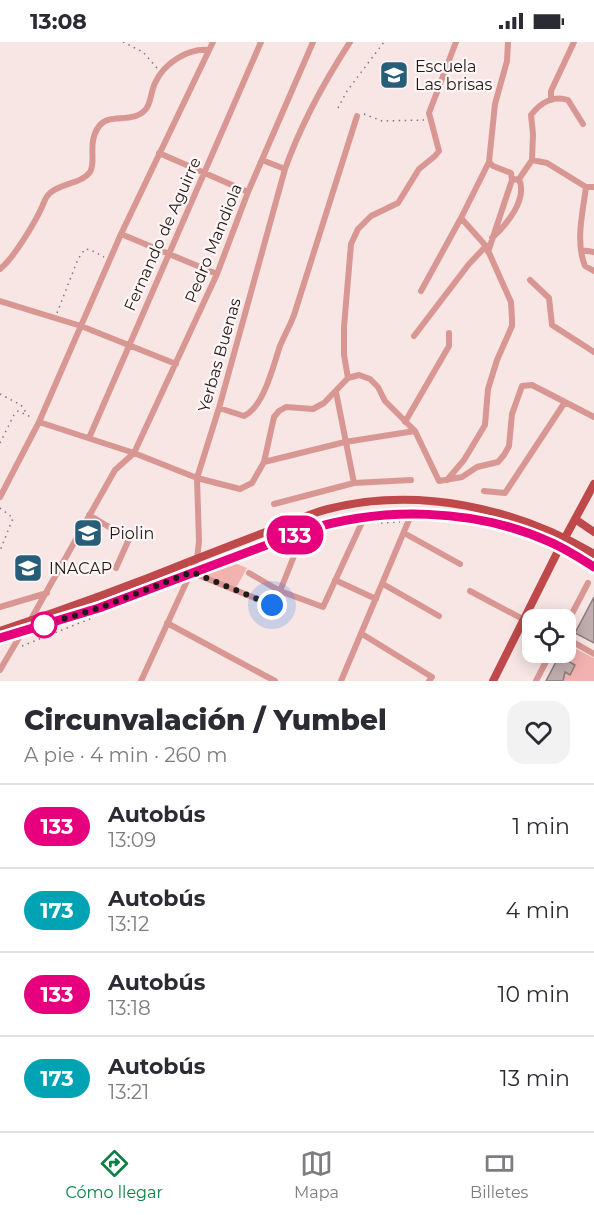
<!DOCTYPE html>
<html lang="es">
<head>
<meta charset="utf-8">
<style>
	:root { --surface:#fff; --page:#f2f2f3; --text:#2b2b33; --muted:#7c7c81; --line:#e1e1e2; --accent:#0b8043 }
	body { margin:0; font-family:Montserrat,sans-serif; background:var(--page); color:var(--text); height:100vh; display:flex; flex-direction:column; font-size:22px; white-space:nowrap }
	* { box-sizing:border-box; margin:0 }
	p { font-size:20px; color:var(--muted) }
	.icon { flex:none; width:33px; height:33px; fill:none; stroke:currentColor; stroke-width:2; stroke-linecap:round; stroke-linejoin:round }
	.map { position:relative; height:639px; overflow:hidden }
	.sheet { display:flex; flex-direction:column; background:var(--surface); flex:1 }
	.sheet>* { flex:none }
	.badge { padding:0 12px; border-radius:20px; font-size:21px; line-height:39px }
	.fabs { position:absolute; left:522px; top:567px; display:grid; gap:12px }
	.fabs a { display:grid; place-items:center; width:54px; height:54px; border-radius:12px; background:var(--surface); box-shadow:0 3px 15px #0003; font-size:30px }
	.you { position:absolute; width:30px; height:30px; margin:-15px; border:4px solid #fff; border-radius:50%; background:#1a73e8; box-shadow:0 0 0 9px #1a73e833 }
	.map>.badge { position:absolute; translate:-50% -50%; box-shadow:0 0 0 3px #fff }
	.round { display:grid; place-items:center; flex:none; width:63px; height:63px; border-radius:18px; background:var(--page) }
	.head { display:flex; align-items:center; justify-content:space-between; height:102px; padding:0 24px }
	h1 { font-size:28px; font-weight:800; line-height:45px }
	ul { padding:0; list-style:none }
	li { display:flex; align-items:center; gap:18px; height:84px; padding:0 24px; border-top:2px solid var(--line) }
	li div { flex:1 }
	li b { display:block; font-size:22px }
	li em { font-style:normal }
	li .badge { min-width:66px; font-weight:700; text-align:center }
	.status { display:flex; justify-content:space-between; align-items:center; height:42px; padding:0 30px; background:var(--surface); direction:ltr }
	.status svg { height:16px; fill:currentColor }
	.dock { display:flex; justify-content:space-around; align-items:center; height:84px; border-top:2px solid var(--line); background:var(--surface); font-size:16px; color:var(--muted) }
	.dock a { display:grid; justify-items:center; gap:3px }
	.dock .active { color:var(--accent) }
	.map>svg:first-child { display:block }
	.green { fill:#f2b3b0 }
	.building { fill:#bfaead; stroke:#8b7b7a; stroke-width:1.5 }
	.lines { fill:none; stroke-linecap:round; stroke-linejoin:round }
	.path { stroke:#837776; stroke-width:1.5; stroke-dasharray:1.5 4.5; stroke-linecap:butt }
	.minor { stroke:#d99794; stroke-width:6 }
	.major { stroke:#be484a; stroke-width:8 }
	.line-casing { stroke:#fff; stroke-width:14 }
	.line { stroke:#e6007e; stroke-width:9 }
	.walk { stroke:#1f1918; stroke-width:6; stroke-dasharray:0 10.8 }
	.stop-dot { fill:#fff; stroke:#e6007e; stroke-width:3 }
	.labels { text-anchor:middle; stroke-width:4.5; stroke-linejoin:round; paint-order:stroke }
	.poi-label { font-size:16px; fill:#1f1918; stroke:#fef6f6; text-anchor:start }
	.street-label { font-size:16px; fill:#1f1918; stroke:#fef6f6 }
</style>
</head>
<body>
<div class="status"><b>13:08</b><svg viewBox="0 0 49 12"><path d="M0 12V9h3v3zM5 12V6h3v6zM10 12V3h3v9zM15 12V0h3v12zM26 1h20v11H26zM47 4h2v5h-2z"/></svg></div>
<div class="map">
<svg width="594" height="639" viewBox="0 0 594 639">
	<rect width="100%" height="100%" fill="#f8e6e5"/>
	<path class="green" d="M229 519 247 526 236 546 206 534V528Z
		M576 607 594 616V639H563L565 630 570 633 575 623 568 619Z"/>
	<path class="building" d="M594 555V601L575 591Z
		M559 614 575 623 570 633 565 630 563 639H546Z"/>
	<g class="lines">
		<path class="path" d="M123 0 143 10 157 26
			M338 66 347 49 384 0
			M364 72 382 79 424 78
			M57 271 78 217 85 207 91 208 104 215
			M0 352 21 363 27 372
			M0 401 14 373 18 369 33 376
			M0 466 13 476 0 509
			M381 481 400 480
			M22 604 92 576"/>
		<path class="minor" d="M551 58V49L574 0
			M159 111 248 150
			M262 118 285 127
			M532 118 533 92 531 73C540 61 553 53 568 58L583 82
			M512 138 519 137 532 118 547 121 586 145H594
			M586 145C583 170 575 199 585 224L594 229
			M121 192 217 232
			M492 196C506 183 528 158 519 137
			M581 208 594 210
			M488 210 512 138 511 131 493 124 489 120
			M0 227C13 217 34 182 41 167 44 161 45 155 50 151 61 141 81 142 90 130 97 119 86 100 100 83 110 71 134 82 146 67 151 61 151 49 155 41 164 21 188 6 209 8
			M530 238 549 256 552 283 594 310
			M421 249 461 176
			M0 259 81 284 176 322
			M414 294 469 222 486 204
			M348 336 344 313V285L351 202 358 187 371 174 398 161 419 127 435 114 439 109 429 71 456 0
			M336 350 354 441
			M219 366 244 374C264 365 273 324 280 304 284 294 290 284 294 273L357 74
			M39 380 134 411 197 436 240 447 252 441 264 420 274 375 279 369 286 365 313 367 324 361 348 336 359 333 370 337 378 345 385 359 415 389 439 439 462 435 477 425 498 420 504 413 509 404 512 372 522 344 532 343 594 375
			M405 380 449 304V291
			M89 396 261 0
			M264 420 345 400 415 389
			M447 438 464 418 485 383 488 347 497 318 512 284V277L511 260 486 204 461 176 489 120 495 62 507 19 508 0
			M484 449 505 451 565 360
			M0 455 39 380 121 192 213 0
			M274 462 354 441 411 438
			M89 473 129 497 116 526
			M404 491 460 522
			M193 531 272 563 280 549 304 489
			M249 531 280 549 323 565 364 476
			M335 538 376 557
			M383 542 439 574
			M470 549 532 582
			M0 565 47 551
			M30 579 115 428 134 411 217 232 248 150 313 0
			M167 581 275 639
			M566 583 588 541
			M362 592 432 635 429 639
			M566 596 594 612
			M0 628 24 587
			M141 639 197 517 199 499 197 436 219 366 285 127C301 82 324 40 350 0
			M341 639 411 473
			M536 639 551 610"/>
		<path class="major" d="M575 477 594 490
			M0 589C66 567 132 543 196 517 224 506 253 495 281 484 296 478 312 471 328 467 418 444 516 466 594 512
			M0 596 99 566 304 489C382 464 475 466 550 500 566 507 580 516 594 525
			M493 639 560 505 594 442"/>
	</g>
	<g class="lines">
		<g class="line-casing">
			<path id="line" d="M0 596 99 566 304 489C382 464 475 466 550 500 566 507 580 516 594 525"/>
		</g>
		<use href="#line" class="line"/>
		<path class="walk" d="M44 583 99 566 192 530 272 563"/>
	</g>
	<defs>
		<g id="school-square" transform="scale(1.5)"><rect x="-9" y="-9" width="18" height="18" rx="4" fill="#265d78" stroke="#fef6f6"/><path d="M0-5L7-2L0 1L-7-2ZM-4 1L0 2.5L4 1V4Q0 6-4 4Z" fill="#fff"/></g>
		<g id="university-square" transform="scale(1.5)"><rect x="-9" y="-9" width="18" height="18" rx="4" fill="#265d78" stroke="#fef6f6"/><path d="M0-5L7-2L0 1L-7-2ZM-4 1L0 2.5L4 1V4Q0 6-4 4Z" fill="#fff"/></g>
	</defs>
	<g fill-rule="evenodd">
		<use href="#school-square" x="394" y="33"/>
		<use href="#school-square" x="88" y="491"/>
		<use href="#university-square" x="28" y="526"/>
	</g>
	<circle class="stop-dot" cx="44" cy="583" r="12"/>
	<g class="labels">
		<g class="poi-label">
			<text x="415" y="30">Escuela<tspan x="415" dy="18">Las brisas</tspan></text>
			<text x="109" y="497">Piolin</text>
			<text x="49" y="532">INACAP</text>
		</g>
		<g class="street-label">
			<text transform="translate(162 192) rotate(-66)" y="6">Fernando de Aguirre</text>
			<text transform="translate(213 201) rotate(-68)" y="6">Pedro Mandiola</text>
			<text transform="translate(219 313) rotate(-74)" y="6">Yerbas Buenas</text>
		</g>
	</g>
</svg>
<div class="fabs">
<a><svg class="icon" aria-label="locate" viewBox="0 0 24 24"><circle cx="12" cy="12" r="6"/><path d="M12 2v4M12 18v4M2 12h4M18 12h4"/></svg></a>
</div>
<div class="you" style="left:272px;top:563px"></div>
<b class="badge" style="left:295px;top:493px;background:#e6007e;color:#fff">133</b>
</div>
<section class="sheet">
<div class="head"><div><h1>Circunvalación / Yumbel</h1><p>A pie · 4 min · 260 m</p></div><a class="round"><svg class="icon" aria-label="heart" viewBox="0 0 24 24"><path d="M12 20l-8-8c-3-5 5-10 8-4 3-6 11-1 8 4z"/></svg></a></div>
<ul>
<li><span class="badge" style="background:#e6007e;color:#fff">133</span><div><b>Autobús</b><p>13:09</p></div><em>1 min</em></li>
<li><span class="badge" style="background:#00a3b4;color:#fff">173</span><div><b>Autobús</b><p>13:12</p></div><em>4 min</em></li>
<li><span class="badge" style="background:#e6007e;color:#fff">133</span><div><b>Autobús</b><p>13:18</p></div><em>10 min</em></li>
<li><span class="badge" style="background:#00a3b4;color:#fff">173</span><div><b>Autobús</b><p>13:21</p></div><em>13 min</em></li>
</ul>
</section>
<nav class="dock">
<a class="active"><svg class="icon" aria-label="directions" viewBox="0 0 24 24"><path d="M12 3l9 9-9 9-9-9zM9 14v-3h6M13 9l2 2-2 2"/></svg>Cómo llegar</a>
<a><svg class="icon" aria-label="map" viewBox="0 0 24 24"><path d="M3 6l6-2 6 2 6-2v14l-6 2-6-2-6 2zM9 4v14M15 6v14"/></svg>Mapa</a>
<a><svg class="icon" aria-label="tickets" viewBox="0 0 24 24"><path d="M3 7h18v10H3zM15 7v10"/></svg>Billetes</a>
</nav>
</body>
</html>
